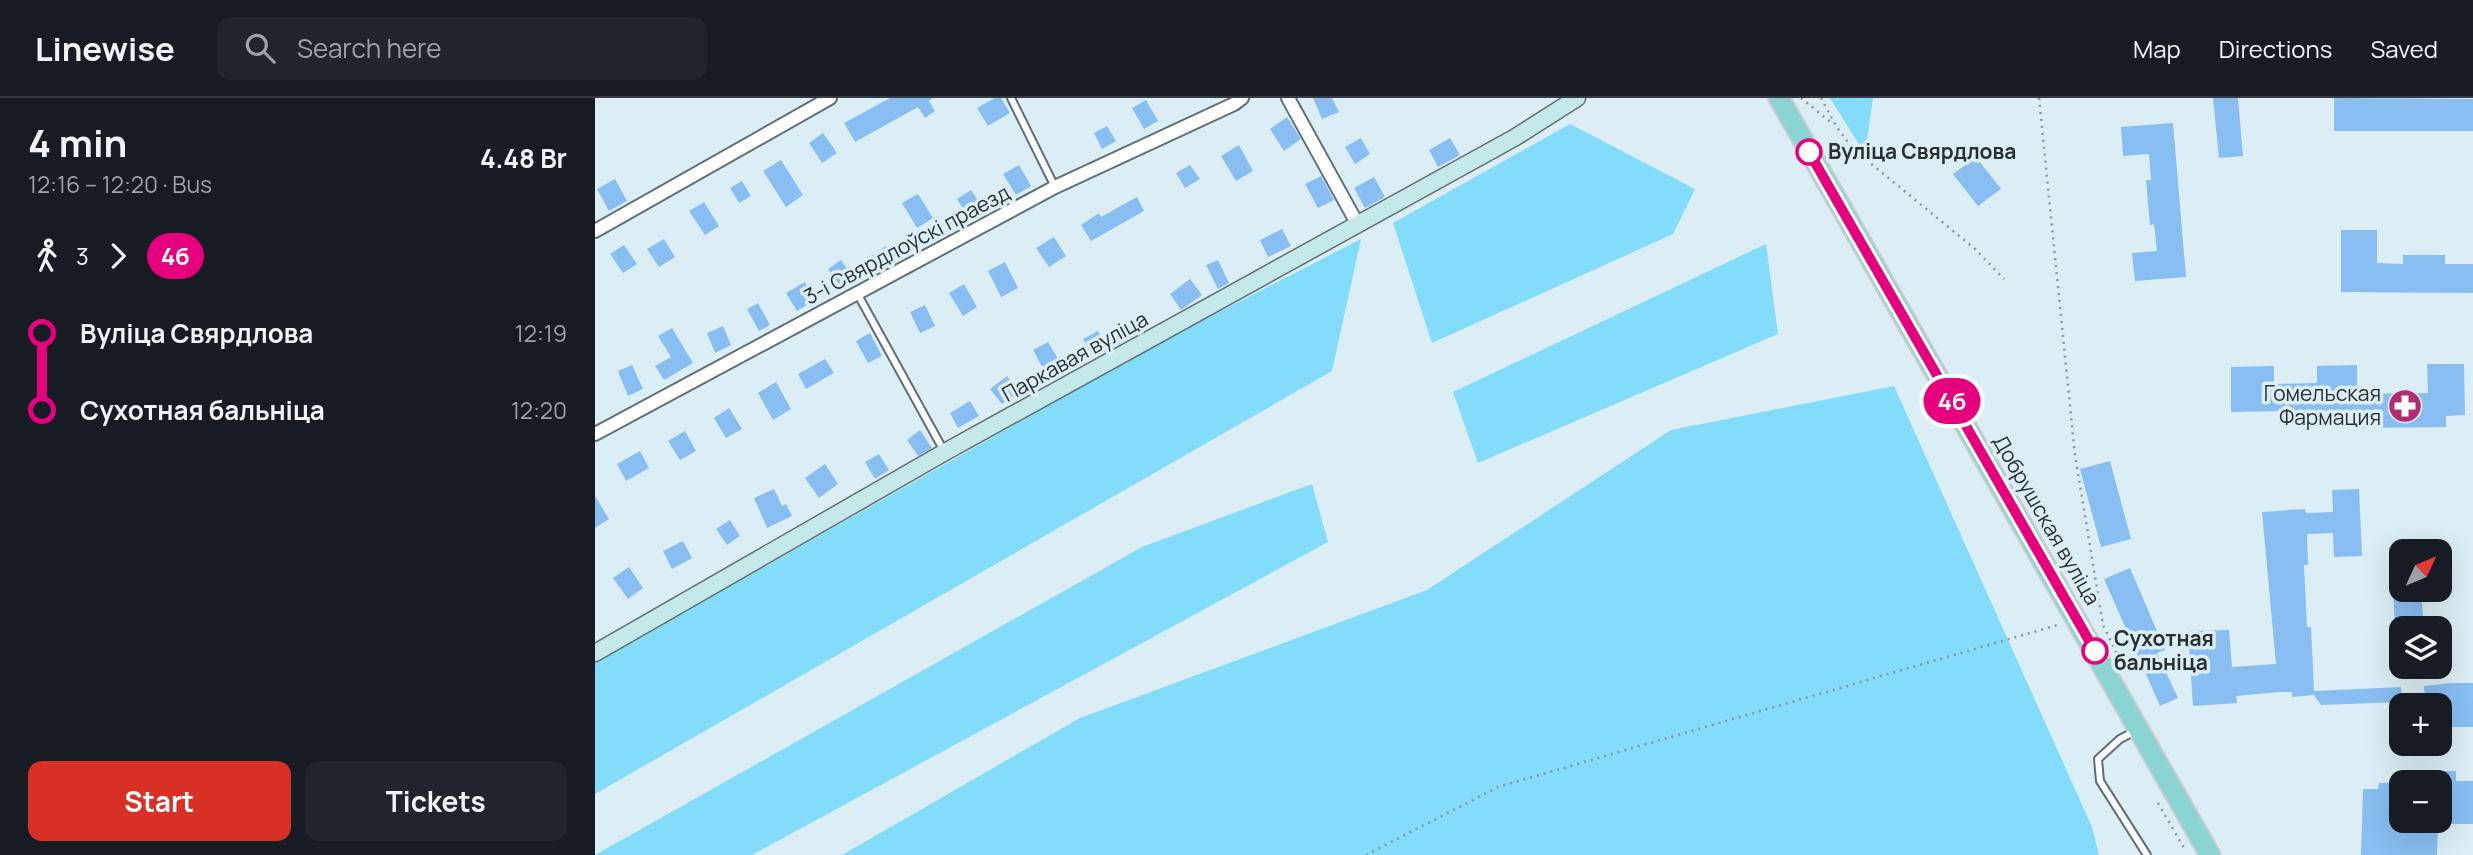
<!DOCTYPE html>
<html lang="en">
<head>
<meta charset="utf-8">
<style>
	:root { --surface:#171b24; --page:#20242c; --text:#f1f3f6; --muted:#9ea1a6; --line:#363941; --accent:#d93025 }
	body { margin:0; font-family:Manrope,sans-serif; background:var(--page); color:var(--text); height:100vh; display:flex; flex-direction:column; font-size:26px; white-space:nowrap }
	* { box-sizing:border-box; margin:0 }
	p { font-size:23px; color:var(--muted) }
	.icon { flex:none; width:38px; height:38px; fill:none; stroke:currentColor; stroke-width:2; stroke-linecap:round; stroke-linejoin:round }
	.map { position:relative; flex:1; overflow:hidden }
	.sheet { display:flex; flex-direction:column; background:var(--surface); width:595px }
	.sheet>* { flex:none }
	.badge { padding:0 14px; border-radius:23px; font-size:24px; line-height:46px }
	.needle { width:46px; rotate:46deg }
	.controls { position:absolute; left:1794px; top:441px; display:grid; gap:14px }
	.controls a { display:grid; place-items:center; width:63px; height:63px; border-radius:14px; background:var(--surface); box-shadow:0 7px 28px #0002; font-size:35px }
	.map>.badge { position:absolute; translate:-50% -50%; box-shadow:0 0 0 4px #fff }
	.legs { display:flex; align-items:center; gap:10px; height:77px; padding:0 28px; font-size:23px }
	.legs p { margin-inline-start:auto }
	.summary { display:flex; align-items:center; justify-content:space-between; height:119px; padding:0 28px }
	h1 { font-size:38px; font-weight:700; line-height:52px }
	.cta { display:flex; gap:14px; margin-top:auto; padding:14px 28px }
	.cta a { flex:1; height:80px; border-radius:14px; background:var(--accent); color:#fff; font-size:28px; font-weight:700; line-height:80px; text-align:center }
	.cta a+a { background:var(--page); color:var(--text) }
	ul { padding:0 28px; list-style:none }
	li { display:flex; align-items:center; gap:24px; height:77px; font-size:26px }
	li i { display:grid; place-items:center; width:10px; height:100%; margin:0 9px; background:currentColor }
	li i::after { content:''; width:18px; height:18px; margin:-9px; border:5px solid; border-radius:50%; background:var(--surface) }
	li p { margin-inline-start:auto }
	li:first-child i { background:linear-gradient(#0000 50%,currentColor 0) }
	li:last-child i { background:linear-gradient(currentColor 50%,#0000 0) }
	header { display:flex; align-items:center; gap:42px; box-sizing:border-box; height:98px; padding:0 35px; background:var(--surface); border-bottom:2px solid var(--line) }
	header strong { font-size:33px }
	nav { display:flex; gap:38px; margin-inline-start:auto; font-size:24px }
	.search { width:490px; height:63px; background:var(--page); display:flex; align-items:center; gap:18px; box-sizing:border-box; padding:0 24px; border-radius:14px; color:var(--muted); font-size:26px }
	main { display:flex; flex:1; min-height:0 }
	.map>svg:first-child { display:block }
	.green { fill:#82dcfa }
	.building { fill:#89bef2 }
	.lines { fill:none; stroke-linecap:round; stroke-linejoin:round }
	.lane-casing { stroke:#5f6f75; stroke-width:10 }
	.street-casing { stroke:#5f6f75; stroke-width:16 }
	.secondary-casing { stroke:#5f6f75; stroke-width:19 }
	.primary-casing { stroke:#cccdce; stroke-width:23 }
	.path { stroke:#8a979c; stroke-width:2.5; stroke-dasharray:2 5; stroke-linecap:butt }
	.lane { stroke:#fff; stroke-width:6 }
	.street { stroke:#fff; stroke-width:12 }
	.secondary { stroke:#c5e9e9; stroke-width:16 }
	.primary { stroke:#8bd4d4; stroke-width:19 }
	.line-1-casing { stroke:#fff; stroke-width:16 }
	.line-1 { stroke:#e6007e; stroke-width:10 }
	.stop-1-dot { fill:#fff; stroke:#e6007e; stroke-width:3.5 }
	.labels { text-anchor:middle; stroke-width:7; stroke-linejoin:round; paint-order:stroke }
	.stop-label { font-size:21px; font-weight:bold; fill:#293033; stroke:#dceef5; text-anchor:start }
	.street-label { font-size:21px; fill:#293033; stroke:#dceef5 }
	.poi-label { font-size:21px; fill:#293033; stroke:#dceef5; text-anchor:end }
</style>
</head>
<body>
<header>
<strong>Linewise</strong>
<div class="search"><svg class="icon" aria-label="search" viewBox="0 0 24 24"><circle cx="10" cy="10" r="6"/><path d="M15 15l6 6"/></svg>Search here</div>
<nav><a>Map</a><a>Directions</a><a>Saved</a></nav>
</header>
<main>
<section class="sheet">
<div class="summary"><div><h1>4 min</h1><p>12:16 – 12:20 · Bus</p></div><b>4.48 Br</b></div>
<div class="legs"><svg class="icon" aria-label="walk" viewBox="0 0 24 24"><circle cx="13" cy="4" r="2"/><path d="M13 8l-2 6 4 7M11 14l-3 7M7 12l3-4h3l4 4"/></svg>3<svg class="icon" aria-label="forward" viewBox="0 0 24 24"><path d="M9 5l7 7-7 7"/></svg><b class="badge" style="background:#e6007e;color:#fff">4б</b></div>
<ul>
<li><i style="color:#e6007e"></i><b>Вуліца Свярдлова</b><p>12:19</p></li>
<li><i style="color:#e6007e"></i><b>Сухотная бальніца</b><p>12:20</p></li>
</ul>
<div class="cta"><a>Start</a><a>Tickets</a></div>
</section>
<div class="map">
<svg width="1878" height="757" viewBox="0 0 1878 757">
	<rect width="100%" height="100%" fill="#dceef5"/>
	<path class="green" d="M1235 0H1278L1270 56Z
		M975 26 1100 91 1078 136 837 245 798 125Z
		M766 141 737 273 0 696V565L560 247Z
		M1171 146 1183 236 883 365 858 294Z
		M1299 288 1497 729 1504 757H247L485 620 832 492 1076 332Z
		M717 386 733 444 157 757H0L547 449Z"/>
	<path class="building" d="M295 0H338L334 3 340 13 330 20 323 9 260 44 249 25Z
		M400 0H406L415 15 393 28 382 10Z
		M718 0H737L744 14 727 21Z
		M1618 0H1643L1648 58 1624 60Z
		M1739 0 1878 1V33H1739Z
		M551 2 563 23 549 31 537 10Z
		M692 19 706 41 689 53 675 31Z
		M1578 25 1591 179 1540 183 1537 155 1562 153 1559 126 1555 127 1551 82H1556L1554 56 1528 58 1526 29Z
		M512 28 521 43 507 51 499 35Z
		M228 35 242 55 227 65 214 45Z
		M766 40 775 56 760 66 750 49Z
		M855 40 865 57 843 69 834 52Z
		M644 47 658 73 641 83 626 58Z
		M1381 59 1406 91 1383 108 1358 76Z
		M186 62 208 97 191 109 168 73Z
		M424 67 436 88 421 97 408 76Z
		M595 67 605 81 590 90 581 75Z
		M726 78 739 102 723 110 710 86Z
		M779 79 790 99 770 110 759 90Z
		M20 81 32 103 14 113 2 91Z
		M147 83 156 98 144 105 135 90Z
		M376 92 390 113 375 122 362 101Z
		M323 96 338 120 322 130 307 105Z
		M542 99 549 113 496 143 486 127 504 115 506 119Z
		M109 104 124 128 110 137 94 113Z
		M687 131 696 148 673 159 665 142Z
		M1746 132H1782V165L1808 166V157H1850V166H1878V195L1746 194Z
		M459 139 471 158 454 169 441 150Z
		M69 141 80 159 64 169 52 151Z
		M29 147 42 166 28 175 15 156Z
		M291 148 301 163 279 176 270 162Z
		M246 162 260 182 247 190 233 171Z
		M623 162 634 185 623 191 611 167Z
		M410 164 423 190 406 199 393 173Z
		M595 181 607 197 586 212 575 196Z
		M210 184 220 202 202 213 191 195Z
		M369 186 382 209 368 218 354 195Z
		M163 205 175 227 164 233 152 211Z
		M330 207 340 228 325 235 315 214Z
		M540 220 548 233 499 260 488 241 503 233 506 239Z
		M128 228 136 247 120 255 112 235Z
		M77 230 98 265 69 282 60 268 76 259 63 238Z
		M275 235 287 258 273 265 261 243Z
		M453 244 471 274 455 283 438 252Z
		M230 261 239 275 211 291 203 276Z
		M1832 266H1869L1870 317 1851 318V329L1762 330V312L1636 314V269L1679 268V286L1722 285V268L1762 267V296L1833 295Z
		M37 267 48 291 33 298 23 273Z
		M412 278 424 294 407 306 395 291Z
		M181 284 196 311 178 322 163 295Z
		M375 303 384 318 363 330 355 315Z
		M134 310 147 331 131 340 119 320Z
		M325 332 337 350 323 358 312 342Z
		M90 333 101 353 85 362 73 343Z
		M45 353 54 370 31 383 22 366Z
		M284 356 294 372 280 381 270 364Z
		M1515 363 1536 441 1506 449 1485 371Z
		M230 366 243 386 224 400 210 380Z
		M179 391 187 408 191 406 197 418 172 430 159 400Z
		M1764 391 1767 458 1739 459 1738 435 1712 436 1713 467H1709L1712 529H1716L1719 593 1806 589 1807 604 1726 607 1719 597 1697 599V594H1684L1641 598 1642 605 1598 608 1593 533 1634 532 1637 569 1681 566 1667 414 1710 411 1711 415 1738 414 1737 392Z
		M0 398 14 421 0 430Z
		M135 422 145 438 132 447 121 431Z
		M88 443 97 460 77 471 68 453Z
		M34 469 48 490 33 501 18 480Z
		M1535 470 1570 552 1562 555 1583 600 1565 608 1509 481Z
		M1798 492H1826L1829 530H1800Z
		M1857 585H1878V629H1844V607H1830L1829 588Z
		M1833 673H1861V683H1878V726H1844V684H1833Z
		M1806 684V723H1843L1842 757H1766L1768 691H1783L1784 685Z"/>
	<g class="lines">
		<g class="lane-casing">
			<path id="lane" d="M416 0 460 89
				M262 195 349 353
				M1542 632 1525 641 1503 661 1505 683 1552 757"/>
		</g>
		<g class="street-casing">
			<path id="street" d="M693 0 763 127
				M0 133 235 0
				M0 336 460 89 639 6 647 0"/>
		</g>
		<g class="secondary-casing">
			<path id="secondary" d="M0 555 350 354 919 40 982 0"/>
		</g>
		<g class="primary-casing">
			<path id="primary" d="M1184 0 1615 757"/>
		</g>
		<path class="path" d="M1206 0 1238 26
			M1226 0 1241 28 1258 51 1379 150 1409 181
			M1444 0 1480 357 1508 527 1525 562
			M1563 705 1589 750
			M771 757 903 689 1466 526"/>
		<use href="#lane" class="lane"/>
		<use href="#street" class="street"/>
		<use href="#secondary" class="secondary"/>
		<use href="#primary" class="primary"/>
	</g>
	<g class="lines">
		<g class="line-1-casing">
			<path id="line-1" d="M1214 54 1500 553"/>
		</g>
		<use href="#line-1" class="line-1"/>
	</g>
	<defs>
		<g id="pharmacy-disc" transform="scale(1.75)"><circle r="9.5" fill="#b12b71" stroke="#dceef5"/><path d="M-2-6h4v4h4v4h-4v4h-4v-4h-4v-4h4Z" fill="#fff"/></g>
	</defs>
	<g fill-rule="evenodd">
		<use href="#pharmacy-disc" x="1810" y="308"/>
	</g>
	<g class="stop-1-dot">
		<circle cx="1214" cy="54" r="12"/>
		<circle cx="1500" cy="553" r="12"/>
	</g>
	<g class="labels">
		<g class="stop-label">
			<text x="1233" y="61">Вуліца Свярдлова</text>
			<text x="1519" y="548">Сухотная<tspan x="1519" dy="24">бальніца</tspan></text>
		</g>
		<g class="street-label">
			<text transform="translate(312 147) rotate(-28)" y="7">3-і Свярдлоўскі праезд</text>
			<text transform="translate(480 259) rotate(-29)" y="7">Паркавая вуліца</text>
			<text transform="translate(1451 422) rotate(60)" y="7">Добрушская вуліца</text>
		</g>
		<g class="poi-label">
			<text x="1786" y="303">Гомельская<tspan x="1786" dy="24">Фармация</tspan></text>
		</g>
	</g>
</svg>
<div class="controls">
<a><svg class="needle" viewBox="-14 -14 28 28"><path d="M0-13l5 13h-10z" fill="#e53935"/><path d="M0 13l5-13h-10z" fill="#9ea1a6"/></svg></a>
<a><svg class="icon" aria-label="layers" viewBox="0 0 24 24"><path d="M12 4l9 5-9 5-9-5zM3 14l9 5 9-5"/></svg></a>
<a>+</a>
<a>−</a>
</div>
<b class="badge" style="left:1357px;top:303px;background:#e6007e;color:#fff">4б</b>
</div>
</main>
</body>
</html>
